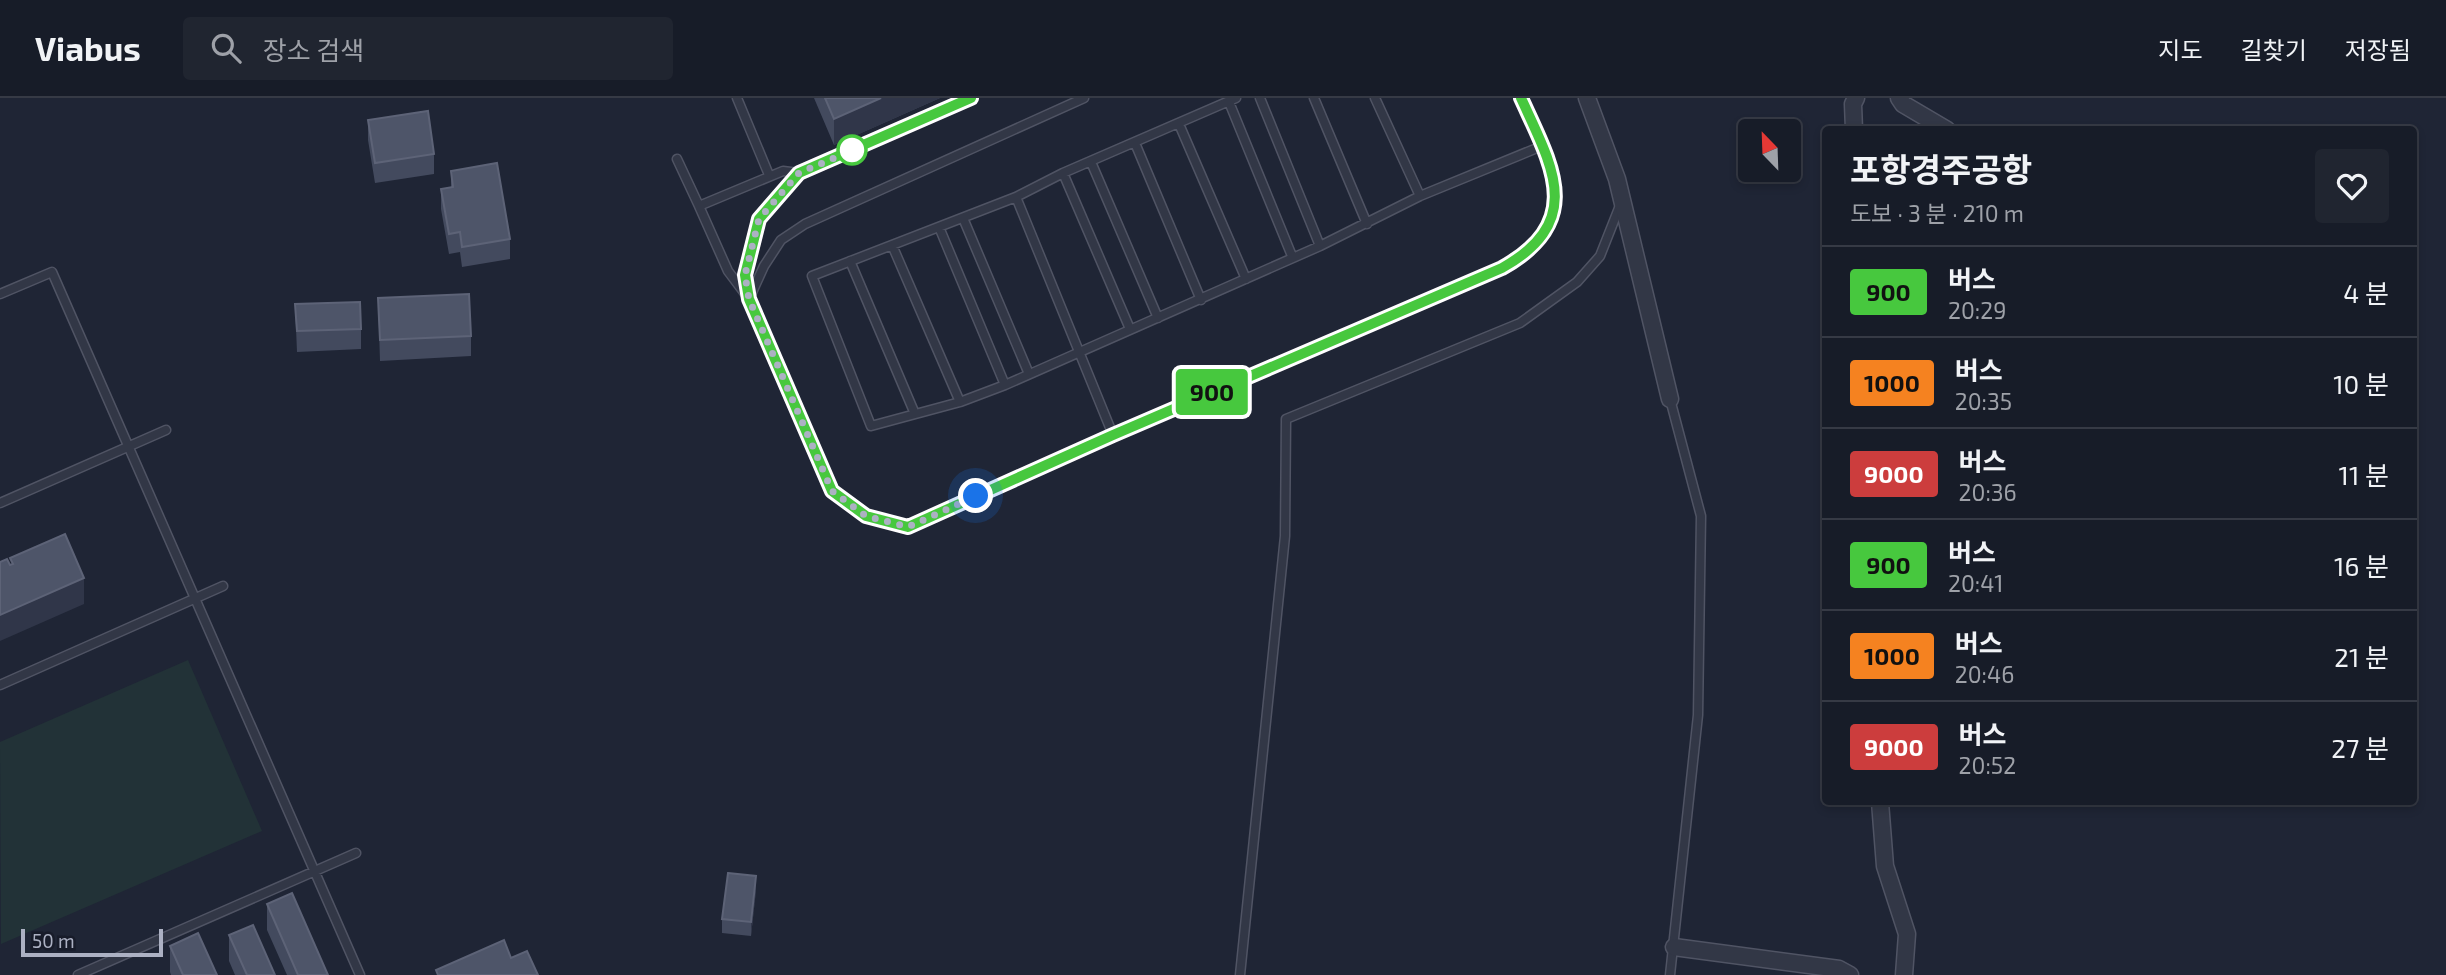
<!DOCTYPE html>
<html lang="ko">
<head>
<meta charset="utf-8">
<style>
	:root { --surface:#171c28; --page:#202530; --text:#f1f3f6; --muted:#9ea1a8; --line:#363a45 }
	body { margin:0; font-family:"Exo 2","Noto Sans KR",sans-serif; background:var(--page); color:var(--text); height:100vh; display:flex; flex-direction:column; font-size:26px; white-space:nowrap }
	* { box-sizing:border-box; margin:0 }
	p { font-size:23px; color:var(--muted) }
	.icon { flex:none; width:38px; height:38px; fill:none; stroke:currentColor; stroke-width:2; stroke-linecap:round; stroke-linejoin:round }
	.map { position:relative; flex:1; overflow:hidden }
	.side { position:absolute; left:1822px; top:28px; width:595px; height:679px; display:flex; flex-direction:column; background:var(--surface); border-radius:7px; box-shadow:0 4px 10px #0003,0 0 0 2px var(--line) }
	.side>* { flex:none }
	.badge { padding:0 14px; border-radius:5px; font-size:24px; line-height:46px }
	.needle { width:46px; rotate:337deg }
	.buttons { position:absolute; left:1738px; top:21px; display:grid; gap:14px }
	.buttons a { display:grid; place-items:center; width:63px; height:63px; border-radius:7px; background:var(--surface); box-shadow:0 4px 10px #0003,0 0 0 2px var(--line); font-size:35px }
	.scale { position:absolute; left:21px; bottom:18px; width:142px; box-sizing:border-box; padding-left:7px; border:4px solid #acb1c3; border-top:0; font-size:19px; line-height:24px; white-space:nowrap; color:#acb1c3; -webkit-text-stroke:5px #181c2a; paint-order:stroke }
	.you { position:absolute; width:35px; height:35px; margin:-18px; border:5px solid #fff; border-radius:50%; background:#1a73e8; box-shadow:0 0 0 10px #1a73e833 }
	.map>.badge { position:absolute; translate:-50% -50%; box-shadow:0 0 0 4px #fff }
	.round { display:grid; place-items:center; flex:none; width:74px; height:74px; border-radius:7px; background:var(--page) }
	.overview { display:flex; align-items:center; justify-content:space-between; height:119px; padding:0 28px }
	h1 { font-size:33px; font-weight:700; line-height:52px }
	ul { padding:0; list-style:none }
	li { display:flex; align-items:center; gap:21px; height:91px; padding:0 28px; border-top:2px solid var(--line) }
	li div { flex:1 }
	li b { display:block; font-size:26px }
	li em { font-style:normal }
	li .badge { min-width:77px; font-weight:700; text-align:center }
	header { display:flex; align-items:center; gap:42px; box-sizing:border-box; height:98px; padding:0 35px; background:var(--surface); border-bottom:2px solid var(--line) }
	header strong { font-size:33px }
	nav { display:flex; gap:38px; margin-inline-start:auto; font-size:24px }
	.search { width:490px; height:63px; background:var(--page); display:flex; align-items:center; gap:18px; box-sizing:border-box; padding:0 24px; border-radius:7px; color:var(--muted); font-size:26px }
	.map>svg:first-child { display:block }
	.pitch { fill:#223237 }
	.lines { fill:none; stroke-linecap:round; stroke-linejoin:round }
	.service-casing { stroke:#505464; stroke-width:11 }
	.minor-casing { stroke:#505464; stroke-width:19 }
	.service { stroke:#323746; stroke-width:8 }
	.minor { stroke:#323746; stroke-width:16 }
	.wall { fill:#434a5e }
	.shaded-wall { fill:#303649 }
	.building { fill:#4e5569; stroke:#5d6377; stroke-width:2 }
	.line-casing { stroke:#fff; stroke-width:16 }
	.line { stroke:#47c83e; stroke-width:10 }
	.walk { stroke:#acb1c3; stroke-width:7; stroke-dasharray:0 12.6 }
	.stop-dot { fill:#fff; stroke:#47c83e; stroke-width:3.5 }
</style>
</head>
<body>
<header>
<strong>Viabus</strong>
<div class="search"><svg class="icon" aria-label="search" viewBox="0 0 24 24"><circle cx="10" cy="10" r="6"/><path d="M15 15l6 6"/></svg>장소 검색</div>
<nav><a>지도</a><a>길찾기</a><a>저장됨</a></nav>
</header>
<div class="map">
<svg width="2446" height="877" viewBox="0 0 2446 877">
	<rect width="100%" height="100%" fill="#1f2535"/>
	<path class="pitch" d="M188 562 262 733 1 846 0 644Z"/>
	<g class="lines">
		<g class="service-casing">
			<path id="service" d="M737 0 769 77
				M1236 0 1063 75 1016 99 812 178 871 328 960 304 1005 287 1320 148 1420 98 1375 0
				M1260 0 1320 148
				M1314 0 1367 126
				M1229 4 1292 158
				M1179 26 1246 181
				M1135 45 1201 202
				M677 61 699 108
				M1091 64 1158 220
				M799 75 783 73 699 108 728 173 749 201 832 393 866 418 908 429 1113 337 1502 170C1586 123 1552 68 1521 0
				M1063 75 1130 231
				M1420 98 1542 48
				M1016 99 1113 337
				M963 120 1029 276
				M939 129 1005 287
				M892 147 960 304
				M850 163 915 316
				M0 196 52 174 360 877
				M748 198 745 177 759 121 799 75 971 0
				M749 201 764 168 781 142 805 126 1084 0
				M1670 301 1701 418 1698 617 1670 877
				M0 405 166 332
				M0 587 223 488
				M78 877 356 755
				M1240 877 1285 438 1286 321 1520 225 1577 184 1600 158 1621 105"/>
		</g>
		<g class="minor-casing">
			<path id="minor" d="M1587 0 1617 81 1670 301
				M1899 0 1903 6 1947 32
				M1854 32 1853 6 1856 0
				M1880 704 1885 768 1907 836 1904 877
				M1674 849 1839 871 1850 877"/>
		</g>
		<use href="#service" class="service"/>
		<use href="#minor" class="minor"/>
	</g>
	<path class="wall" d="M814 0H940L834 47Z
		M368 22 434 56V76L375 85 368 42Z
		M451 73 510 141V161L462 169 460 154 449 156 441 111V91L451 89Z
		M378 200 471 238V258L380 263Z
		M295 206 361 231V251L297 254Z
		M756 792 751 838 722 835V821Z
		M267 806 328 877H287L267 832Z
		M229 837 275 877H235L229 863Z
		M170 848 217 877H171L170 874Z"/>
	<path class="shaded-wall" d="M881 0H940L834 47V21Z
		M84 480V506L0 543V517Z
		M756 778V792L751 838V824Z"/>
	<path class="building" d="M825 0H881L834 21Z
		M428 13 434 56 375 65 368 22Z
		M497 65 510 141 462 149 460 134 449 136 441 91 453 89 451 73Z
		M469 196 471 238 380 242 378 200Z
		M360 204 361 231 297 233 295 206Z
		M65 436 84 480 0 517V464L7 461 10 467 13 466 10 460Z
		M728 775 756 778 751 824 722 821Z
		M292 795 328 877H298L267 806Z
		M253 827 275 877H247L229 837Z
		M198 835 217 877H183L170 848Z
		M504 842 511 860 527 853 538 877H438L436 872Z"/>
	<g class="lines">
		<g class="line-casing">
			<path id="line" d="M971 0 799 75 759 121 745 177 749 201 832 393 866 418 908 429 1113 337 1502 170C1586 123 1552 68 1521 0"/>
		</g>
		<use href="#line" class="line"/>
		<path class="walk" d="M852 52 860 49 799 75 759 121 745 177 749 201 832 393 866 418 908 429 976 398"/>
	</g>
	<circle class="stop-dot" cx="852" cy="52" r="14"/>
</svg>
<div class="buttons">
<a><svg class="needle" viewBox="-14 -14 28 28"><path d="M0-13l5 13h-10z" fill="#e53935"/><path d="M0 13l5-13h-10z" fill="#9ea1a8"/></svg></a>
</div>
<div class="scale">50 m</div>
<div class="you" style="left:976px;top:398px"></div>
<b class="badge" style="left:1212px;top:294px;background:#47c83e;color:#111">900</b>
<section class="side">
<div class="overview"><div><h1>포항경주공항</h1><p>도보 · 3 분 · 210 m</p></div><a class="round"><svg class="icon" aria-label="heart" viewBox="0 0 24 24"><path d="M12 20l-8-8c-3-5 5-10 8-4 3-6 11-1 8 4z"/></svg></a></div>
<ul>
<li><span class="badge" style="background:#47c83e;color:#111">900</span><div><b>버스</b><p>20:29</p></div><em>4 분</em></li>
<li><span class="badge" style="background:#f58220;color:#111">1000</span><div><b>버스</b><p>20:35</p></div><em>10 분</em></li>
<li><span class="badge" style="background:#cc3d3d;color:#fff">9000</span><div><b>버스</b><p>20:36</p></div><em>11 분</em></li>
<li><span class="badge" style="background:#47c83e;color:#111">900</span><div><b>버스</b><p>20:41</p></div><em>16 분</em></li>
<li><span class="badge" style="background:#f58220;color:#111">1000</span><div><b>버스</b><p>20:46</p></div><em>21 분</em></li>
<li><span class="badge" style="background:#cc3d3d;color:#fff">9000</span><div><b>버스</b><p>20:52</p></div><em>27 분</em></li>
</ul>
</section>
</div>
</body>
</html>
